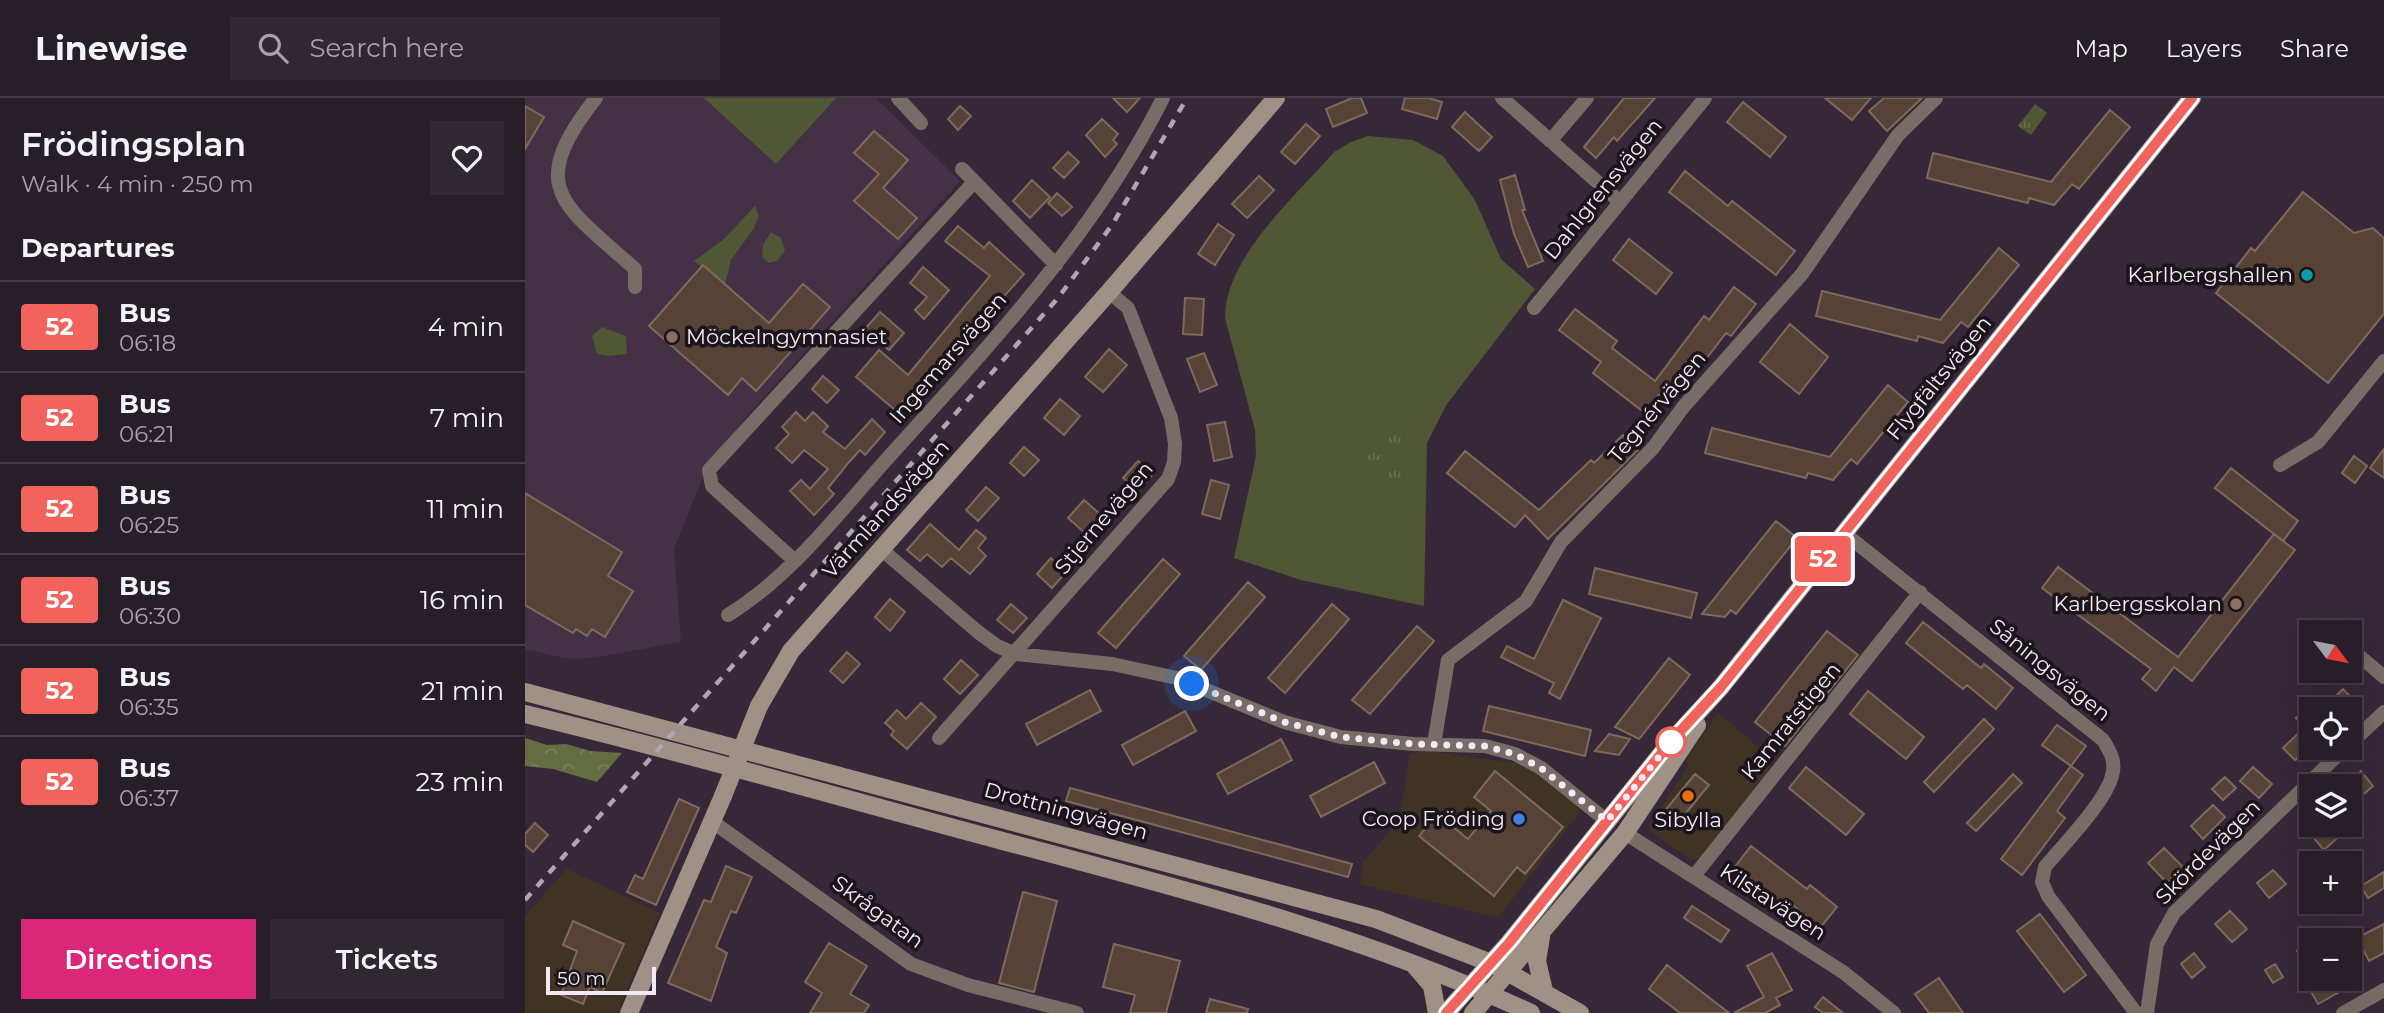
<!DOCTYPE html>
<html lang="en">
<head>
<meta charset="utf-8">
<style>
	:root { --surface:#281e2a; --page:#302732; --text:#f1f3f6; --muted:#a5a2a8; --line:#443c47; --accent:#db2777 }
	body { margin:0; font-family:Montserrat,sans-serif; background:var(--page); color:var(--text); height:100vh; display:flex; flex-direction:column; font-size:26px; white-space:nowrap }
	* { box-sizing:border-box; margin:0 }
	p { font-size:23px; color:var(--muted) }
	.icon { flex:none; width:38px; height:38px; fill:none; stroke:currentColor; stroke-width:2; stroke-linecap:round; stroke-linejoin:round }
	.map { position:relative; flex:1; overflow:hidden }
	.sheet { display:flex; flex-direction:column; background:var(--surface); width:525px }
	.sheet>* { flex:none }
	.badge { padding:0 14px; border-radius:5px; font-size:24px; line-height:46px }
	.needle { width:46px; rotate:122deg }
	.controls { position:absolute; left:1774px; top:522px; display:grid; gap:14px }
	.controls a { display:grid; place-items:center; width:63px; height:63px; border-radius:0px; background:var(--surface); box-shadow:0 7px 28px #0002,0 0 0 2px var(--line); font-size:35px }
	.scale { position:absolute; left:21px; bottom:18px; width:110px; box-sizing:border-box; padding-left:7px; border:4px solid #f3e9f4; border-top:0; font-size:19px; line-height:24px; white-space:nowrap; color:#f3e9f4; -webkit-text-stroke:5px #1a141b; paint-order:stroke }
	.you { position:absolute; width:35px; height:35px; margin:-18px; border:5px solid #fff; border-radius:50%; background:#1a73e8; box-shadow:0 0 0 10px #1a73e833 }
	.map>.badge { position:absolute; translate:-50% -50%; box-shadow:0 0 0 4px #fff }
	h2 { padding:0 21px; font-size:26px; line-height:63px }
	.round { display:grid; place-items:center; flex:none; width:74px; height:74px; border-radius:0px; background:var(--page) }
	.head { display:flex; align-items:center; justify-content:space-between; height:119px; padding:0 21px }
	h1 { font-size:33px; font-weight:600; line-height:52px }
	.primary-button { display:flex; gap:14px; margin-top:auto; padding:14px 21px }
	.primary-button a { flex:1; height:80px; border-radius:0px; background:var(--accent); color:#fff; font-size:28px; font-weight:600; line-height:80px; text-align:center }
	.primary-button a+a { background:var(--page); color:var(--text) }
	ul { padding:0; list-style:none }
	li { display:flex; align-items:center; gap:21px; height:91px; padding:0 21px; border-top:2px solid var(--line) }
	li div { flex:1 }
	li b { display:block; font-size:26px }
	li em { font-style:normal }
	li .badge { min-width:77px; font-weight:700; text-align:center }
	header { display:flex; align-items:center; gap:42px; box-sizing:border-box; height:98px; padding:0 35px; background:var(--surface); border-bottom:2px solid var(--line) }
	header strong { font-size:33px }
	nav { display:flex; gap:38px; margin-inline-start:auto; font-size:24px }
	.search { width:490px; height:63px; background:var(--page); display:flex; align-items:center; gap:18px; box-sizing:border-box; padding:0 24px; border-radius:0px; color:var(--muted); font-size:26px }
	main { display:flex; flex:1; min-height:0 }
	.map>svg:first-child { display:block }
	.commercial { fill:#3f3324 }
	.built { fill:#443146 }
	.grass { fill:#505734 }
	.forest { fill:url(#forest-crowns) }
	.park { fill:url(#park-tufts) }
	.building { fill:#564236; stroke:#7f695c; stroke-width:2 }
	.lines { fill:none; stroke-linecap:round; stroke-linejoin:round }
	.street { stroke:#766e66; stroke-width:14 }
	.secondary { stroke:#9f9186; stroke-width:18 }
	.rail { stroke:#b0a5b2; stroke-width:4.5; stroke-dasharray:9 9; stroke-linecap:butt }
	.secondary-bridge { stroke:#9f9186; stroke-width:18 }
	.line-casing { stroke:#fff; stroke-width:16 }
	.line { stroke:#f1635c; stroke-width:10 }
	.walk { stroke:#f3e9f4; stroke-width:7; stroke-dasharray:0 12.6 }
	.culture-dot { fill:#0f9aa8; stroke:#1a141b; stroke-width:2.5 }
	.education-dot { fill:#8d6e63; stroke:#1a141b; stroke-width:2.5 }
	.stop-dot { fill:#fff; stroke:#f1635c; stroke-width:3.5 }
	.food-dot { fill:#e8710a; stroke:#1a141b; stroke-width:2.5 }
	.shop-dot { fill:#3f7fe0; stroke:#1a141b; stroke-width:2.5 }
	.labels { text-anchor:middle; stroke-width:7; stroke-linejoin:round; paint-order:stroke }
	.street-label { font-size:21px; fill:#f3e9f4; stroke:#1a141b }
	.poi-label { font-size:21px; fill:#f3e9f4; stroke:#1a141b; text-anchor:end }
</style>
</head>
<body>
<header>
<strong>Linewise</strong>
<div class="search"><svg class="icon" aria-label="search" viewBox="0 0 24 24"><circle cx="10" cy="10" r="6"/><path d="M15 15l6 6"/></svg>Search here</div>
<nav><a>Map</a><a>Layers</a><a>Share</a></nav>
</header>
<main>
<section class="sheet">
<div class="head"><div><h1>Frödingsplan</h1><p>Walk · 4 min · 250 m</p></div><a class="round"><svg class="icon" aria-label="heart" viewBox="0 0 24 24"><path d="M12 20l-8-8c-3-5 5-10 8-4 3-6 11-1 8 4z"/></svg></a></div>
<h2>Departures</h2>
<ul>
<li><span class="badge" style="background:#f1635c;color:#fff">52</span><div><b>Bus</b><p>06:18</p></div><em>4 min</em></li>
<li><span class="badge" style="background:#f1635c;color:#fff">52</span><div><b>Bus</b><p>06:21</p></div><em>7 min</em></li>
<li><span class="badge" style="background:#f1635c;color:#fff">52</span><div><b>Bus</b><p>06:25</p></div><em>11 min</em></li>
<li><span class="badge" style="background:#f1635c;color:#fff">52</span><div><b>Bus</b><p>06:30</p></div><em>16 min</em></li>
<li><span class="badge" style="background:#f1635c;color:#fff">52</span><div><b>Bus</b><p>06:35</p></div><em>21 min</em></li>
<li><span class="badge" style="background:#f1635c;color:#fff">52</span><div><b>Bus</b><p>06:37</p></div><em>23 min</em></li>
</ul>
<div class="primary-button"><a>Directions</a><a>Tickets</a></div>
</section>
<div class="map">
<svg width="1859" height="915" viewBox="0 0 1859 915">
	<defs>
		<pattern id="forest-crowns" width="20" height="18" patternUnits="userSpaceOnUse" patternTransform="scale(1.75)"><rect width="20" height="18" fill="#646c42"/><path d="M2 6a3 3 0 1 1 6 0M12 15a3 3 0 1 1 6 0" fill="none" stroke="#7b815e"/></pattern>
		<pattern id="park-tufts" width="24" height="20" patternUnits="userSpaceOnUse" patternTransform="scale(1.75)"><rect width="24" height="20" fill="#505734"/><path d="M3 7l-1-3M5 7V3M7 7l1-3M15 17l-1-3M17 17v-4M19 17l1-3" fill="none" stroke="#6a6f52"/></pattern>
	</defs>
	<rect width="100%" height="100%" fill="#362838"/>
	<path class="commercial" d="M1193 615 1242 656 1246 672 1174 760 1166 762 1122 731 1162 671 1163 659Z
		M904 653 1000 666 1058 710 973 820 835 786 838 764 874 723 885 656Z
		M42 771 135 815 92 915H0V818Z"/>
	<path class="built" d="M0 0H351L435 83 222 318 181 371 149 451 156 544 67 560 43 561 0 551Z"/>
	<path class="grass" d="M179 0H311L251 66Z
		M843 38 888 42 918 58 950 102 976 161 1010 191 922 306 902 345 899 508 776 482 709 460 731 358 730 332 700 220C700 159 771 98 809 54L826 44Z
		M230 108 234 117 229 130 206 162 200 187 169 163 199 141Z
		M246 134 256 140 260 153 252 163 244 165 237 159 238 147Z
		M77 229 101 238 102 256 83 258 72 256 67 238Z"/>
	<path class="forest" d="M0 640 22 647 41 646 65 653 97 655 72 684 28 671 0 668Z"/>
	<path class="park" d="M1510 6 1522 15 1506 37 1493 28Z
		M872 325 880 347 879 387 857 382 845 372 834 373C822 337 844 334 872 325Z"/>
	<path class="building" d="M588 0H615L602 14Z
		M827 0H836L842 15 808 29 801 11Z
		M880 0H903L917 4 912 21 877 11Z
		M1099 0H1130L1092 43 1089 39 1071 60 1059 49Z
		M1300 0H1346L1327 22Z
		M1359 0H1397L1362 33 1344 13Z
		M1218 4 1261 39 1245 59 1202 24Z
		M0 8 19 19 0 51Z
		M435 8 446 18 433 32 423 21Z
		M1585 12 1605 29 1554 91 1547 86 1529 107 1504 100 1503 105 1402 80 1408 55 1526 84Z
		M940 14 967 39 954 53 927 29Z
		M577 21 593 36 588 42 592 46 580 59 561 37Z
		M781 26 795 38 770 66 756 54Z
		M349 33 383 62 358 90 392 120 373 141 329 103 354 76 329 55Z
		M543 54 554 64 539 80 528 70Z
		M1160 73 1203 108 1207 103 1270 153 1251 177 1144 94Z
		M990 77 1000 112H997L1018 163 1003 169 989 136 975 82Z
		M734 78 749 92 722 120 707 106Z
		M507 82 525 99 505 120 488 103Z
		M1778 94 1829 135 1848 130 1859 140V216L1803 285 1691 195 1726 150 1730 153Z
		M532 95 547 109 537 118 523 105Z
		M693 126 709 137 690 167 673 156Z
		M433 128 459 150 464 144 499 176 407 278 409 280 384 308 378 302 370 312 331 279 354 252 383 277 465 178 420 143Z
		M1104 141 1147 175 1131 196 1088 162Z
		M1474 150 1494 167 1443 229 1436 224 1418 245 1393 238 1392 243 1291 218 1297 193 1415 222Z
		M178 167 244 225 278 186 305 209 231 293 217 280 203 297 124 228Z
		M398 169 424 192 399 221 390 212 402 199 385 185Z
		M1209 189 1231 206 1206 238 1201 235 1162 286 1158 283 1148 296 1139 290 1120 315 1068 275 1076 264 1034 232 1050 211 1092 243 1087 250 1130 283 1179 218 1184 222Z
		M660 200 679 201 677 237 658 236Z
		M355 214 379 235 364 252 340 231Z
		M1265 226 1303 259 1274 296 1235 264Z
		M584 251 602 267 578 294 560 279Z
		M679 255 692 287 675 294 662 261Z
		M298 278 314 292 302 305 287 291Z
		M1363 287 1383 304 1332 366 1326 361 1308 382 1283 375 1281 380 1180 355 1187 330 1305 359Z
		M535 301 555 318 539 337 519 320Z
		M271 314 280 323 288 314 303 328 298 334 320 351 347 321 360 334 340 357 335 352 324 364 303 390 309 396 289 417 265 393 276 382 285 391 303 371 279 352 267 365 251 350 264 336 257 329Z
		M700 324 707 359 689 363 682 327Z
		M1098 337 1113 352 1023 441 1000 417 990 429 922 375 940 353 1014 412 1066 362 1069 365Z
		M499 349 514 362 499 378 485 365Z
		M1859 351V380L1845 370Z
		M1829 358 1842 368 1830 385 1817 375Z
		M613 363 628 376 613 393 598 380Z
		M1706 370 1773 423 1758 443 1690 390Z
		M686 382 704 387 695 421 677 416Z
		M461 389 474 400 453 423 441 412Z
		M0 395 97 454 83 478 108 493 80 539 67 531 62 538 51 531 48 535 0 507Z
		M559 402 584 424 568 442 543 420Z
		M1251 423 1272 440 1211 516 1206 512 1200 519 1177 516Z
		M405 426 434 452 451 432 461 440 453 450 461 458 445 476 426 460 417 469 402 456 395 463 382 452Z
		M1749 436 1770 452 1667 583 1649 569 1631 593 1617 581 1626 571 1517 490 1533 469 1653 559Z
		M526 460 541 474 527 490 512 476Z
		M638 461 655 476 591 550 573 535Z
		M1070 470 1172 495 1166 520 1064 496Z
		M723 484 740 499 676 572 659 558Z
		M365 501 380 514 365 533 350 519Z
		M1038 502 1076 520 1035 601 1024 595 1029 585 976 559 982 548 1009 561Z
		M486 506 502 520 488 535 472 522Z
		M807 506 824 521 760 595 743 580Z
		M1398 524 1456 570 1459 566 1488 590 1471 611 1442 587 1438 591 1381 545Z
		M892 528 909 543 845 616 827 602Z
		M1302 533 1333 557 1260 648 1230 624Z
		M322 554 335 566 318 585 305 573Z
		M1144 560 1165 577 1114 641 1090 629Z
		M436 562 453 577 435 596 419 581Z
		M1818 591 1837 611H1797Z
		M565 592 576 613 512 647 501 626Z
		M1343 593 1399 639 1381 661 1325 616Z
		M396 605 411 619 382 651 366 637 369 633 360 625 372 612 381 621Z
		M964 608 1066 632 1060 658 958 633Z
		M1781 611 1787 617V646L1770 662 1758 650 1780 629 1771 620Z
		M660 613 671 633 608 667 597 647Z
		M1459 621 1469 631 1409 694 1399 684Z
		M1532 627 1561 648 1546 668 1517 647Z
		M1084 636 1105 641 1094 657 1070 653Z
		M756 641 767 662 703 696 692 676Z
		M849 664 860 685 796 719 785 698Z
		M1546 668 1558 677 1532 713 1540 720 1497 777 1476 761Z
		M1281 669 1339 716 1321 737 1264 690Z
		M1728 669 1747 686 1734 700 1715 683Z
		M970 673 1038 729 1000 776 992 769 969 798 894 738 912 716 943 741 966 713 949 699Z
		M1836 673 1848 688 1833 701 1825 688 1820 687Z
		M1170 676 1184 687 1156 721 1142 710Z
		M1488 676 1497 685 1451 733 1442 725Z
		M1700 679 1711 690 1698 702 1687 691Z
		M545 690 827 766 823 779 541 703Z
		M154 701 174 710 131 807 102 794 110 777 118 781Z
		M1688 707 1700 719 1678 741 1666 728Z
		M10 725 23 737 8 754 0 747V736Z
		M1798 726H1814L1820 733 1799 752 1786 737Z
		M1226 748 1282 791 1285 787 1312 809 1295 830 1268 807 1264 813 1209 770Z
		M1639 750 1658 769 1642 785 1623 765Z
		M201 768 227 779 211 815 206 813 191 849 202 855 186 903 143 885 179 802 186 804Z
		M1748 772 1761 786 1744 800 1732 785Z
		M1859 774V790L1843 800 1836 788Z
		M498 794 532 803 509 894 474 885Z
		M1167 808 1204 832 1196 844 1159 820Z
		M1705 813 1722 831 1707 844 1690 826Z
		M1515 816 1561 877 1539 894 1492 833Z
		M48 823 99 846 77 895 65 889 58 906 36 897 52 853 38 847Z
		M1859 826V855L1844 863 1832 840Z
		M304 845 342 868 325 896 344 907 339 915H285L297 895 280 884Z
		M1787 845V883L1772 853Z
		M589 846 655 863 641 915H605L610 897 578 889Z
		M1247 855 1267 892 1251 900 1255 907 1240 915H1209L1239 899 1222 868Z
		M1669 855 1680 869 1667 880 1656 866Z
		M1750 866 1758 879 1748 885 1740 872Z
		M1142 867 1204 915H1155L1124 891Z
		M1414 880 1438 915H1404L1390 896Z
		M1809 880 1816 893 1793 906 1785 892Z
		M1298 899 1318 915H1298L1290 909Z
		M685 901 723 911 722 915H681Z"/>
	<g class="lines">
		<path class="street" d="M71 0C0 90 37 106 110 171V189
			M373 0 396 25
			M977 0 1094 103
			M1025 43 1062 0
			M437 71 531 167
			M1009 210 1180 0
			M1755 367 1793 344 1859 263
			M1319 435 1578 642C1584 652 1590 661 1588 673 1585 700 1538 747 1520 769L1517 784 1523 798 1611 915
			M356 451 453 534 472 548 491 556 587 566 652 580 759 624 816 639 888 646 960 648 990 656 1016 670 1082 723
			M270 463 187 388 184 372 449 84
			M203 517C266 478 312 417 361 362 463 249 569 137 638 0
			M1804 533 1805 534
			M1825 550 1859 579
			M414 640 643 381 649 364 650 346 646 320 603 210 584 194
			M909 646 923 562 1001 503 1036 444 1128 350 1159 308 1277 176 1373 37 1411 0
			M1825 646 1859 614
			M188 724 386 866 443 887 552 915
			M1100 735 1318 874 1369 915
			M1169 778 1395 494
			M1622 915 1632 846 1649 815 1821 649
			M1818 915 1859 892"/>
		<path class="secondary" d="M0 594 851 821 966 865 1055 915
			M234 608 266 553 584 194 751 0
			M0 616C159 654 316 700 474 742 654 790 837 836 1006 915
			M1016 839 1012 863 1019 893
			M890 868 907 888 912 915
			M104 915 198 698
			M921 915 984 845 1146 644 1196 589 1667 0
			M948 915 1100 735 1172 627"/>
		<path class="rail" d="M0 802 533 200 587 127 662 0"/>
		<path class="secondary-bridge" d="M198 698 234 608"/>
	</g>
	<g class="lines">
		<g class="line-casing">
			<path id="line" d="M921 915 984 845 1148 641 1196 589 1667 0"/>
		</g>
		<use href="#line" class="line"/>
		<path class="walk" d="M667 586 759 624 816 639 888 646 960 648 990 656 1016 670 1082 723 1146 644"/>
	</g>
	<circle class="culture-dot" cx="1782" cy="177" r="7"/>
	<g class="education-dot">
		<circle cx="147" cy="239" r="7"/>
		<circle cx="1711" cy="506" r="7"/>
	</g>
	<circle class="stop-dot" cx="1146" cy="644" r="14"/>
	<circle class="food-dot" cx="1163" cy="698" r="7"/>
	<circle class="shop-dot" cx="994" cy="721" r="7"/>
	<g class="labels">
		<g class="street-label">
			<text transform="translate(1078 91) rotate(-51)" y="7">Dahlgrensvägen</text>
			<text transform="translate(423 260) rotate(-49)" y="7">Ingemarsvägen</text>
			<text transform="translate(1414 280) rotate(-51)" y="7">Flygfältsvägen</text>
			<text transform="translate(1132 309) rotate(-50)" y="7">Tegnérvägen</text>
			<text transform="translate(361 411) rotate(-48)" y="7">Värmlandsvägen</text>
			<text transform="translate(579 420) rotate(-50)" y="7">Stjernevägen</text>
			<text transform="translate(1525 572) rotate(39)" y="7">Såningsvägen</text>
			<text transform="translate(1266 623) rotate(-51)" y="7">Kamratstigen</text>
			<text transform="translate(541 713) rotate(15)" y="7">Drottningvägen</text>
			<text transform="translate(1683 754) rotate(-45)" y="7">Skördevägen</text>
			<text transform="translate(1248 804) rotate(33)" y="7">Kilstavägen</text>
			<text transform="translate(353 814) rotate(36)" y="7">Skrågatan</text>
		</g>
		<g class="poi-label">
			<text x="1768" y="184">Karlbergshallen</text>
			<text x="161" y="246" text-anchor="start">Möckelngymnasiet</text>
			<text x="1697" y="513">Karlbergsskolan</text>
			<text x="980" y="728">Coop Fröding</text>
			<text x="1163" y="729" text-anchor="middle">Sibylla</text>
		</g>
	</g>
</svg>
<div class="controls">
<a><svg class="needle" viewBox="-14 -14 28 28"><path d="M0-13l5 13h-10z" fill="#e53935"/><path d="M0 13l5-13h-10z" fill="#a5a2a8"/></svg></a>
<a><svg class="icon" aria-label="locate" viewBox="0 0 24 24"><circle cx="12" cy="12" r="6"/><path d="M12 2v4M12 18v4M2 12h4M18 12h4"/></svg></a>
<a><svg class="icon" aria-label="layers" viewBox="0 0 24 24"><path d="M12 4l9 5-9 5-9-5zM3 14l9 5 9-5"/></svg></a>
<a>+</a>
<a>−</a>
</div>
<div class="scale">50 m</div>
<div class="you" style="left:667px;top:586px"></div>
<b class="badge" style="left:1298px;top:461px;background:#f1635c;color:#fff">52</b>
</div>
</main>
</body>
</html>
